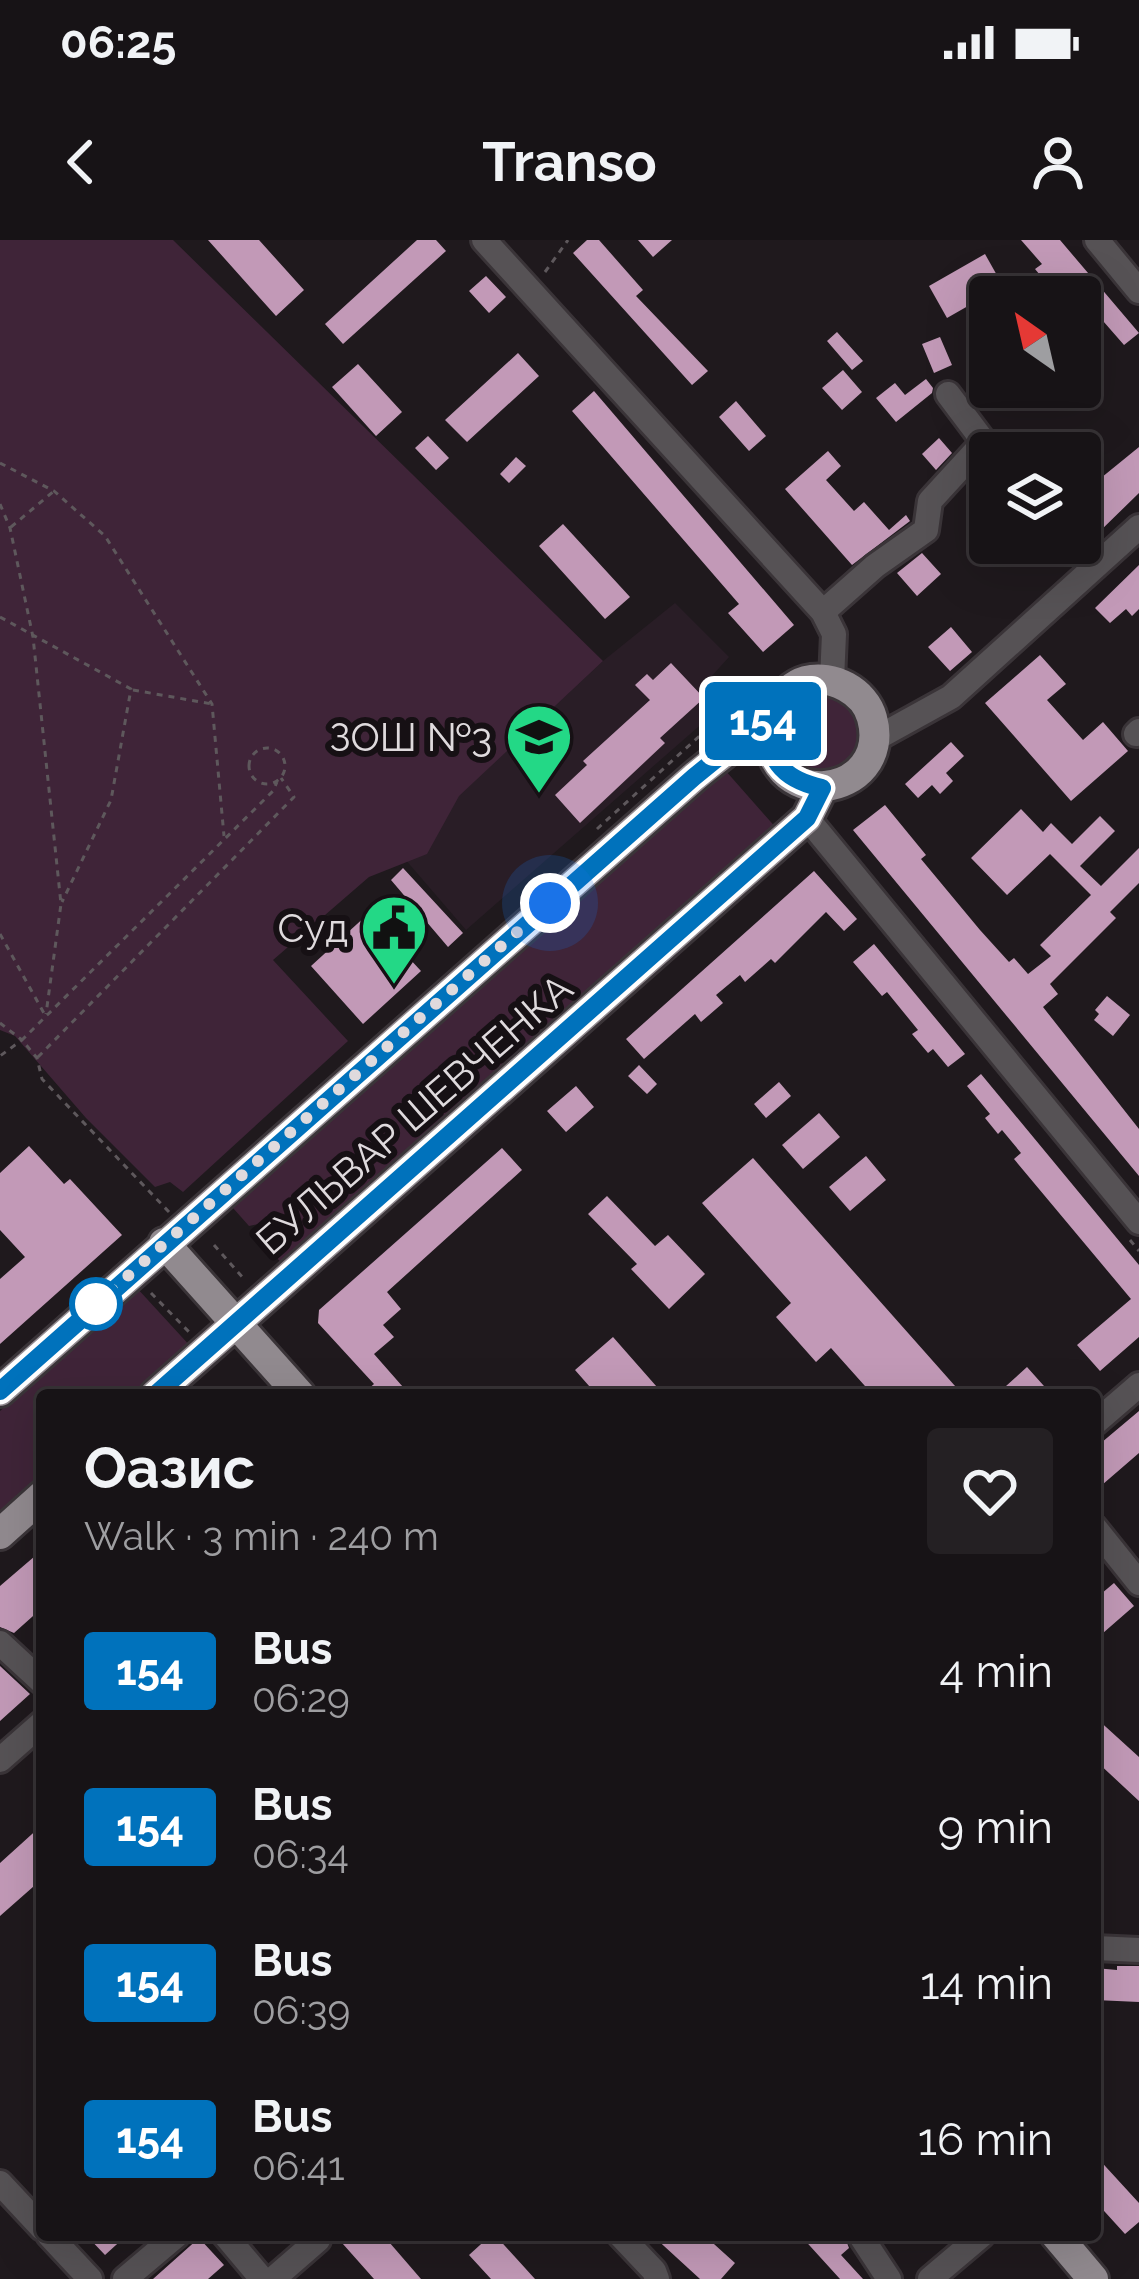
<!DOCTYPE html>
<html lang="en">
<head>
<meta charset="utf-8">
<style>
	:root { --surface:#171316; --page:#242023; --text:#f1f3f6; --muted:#9e9ea1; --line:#363235 }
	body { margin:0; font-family:Raleway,sans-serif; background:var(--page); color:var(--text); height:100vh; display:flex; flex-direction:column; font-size:45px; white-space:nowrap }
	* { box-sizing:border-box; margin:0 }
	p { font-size:39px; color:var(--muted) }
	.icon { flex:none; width:66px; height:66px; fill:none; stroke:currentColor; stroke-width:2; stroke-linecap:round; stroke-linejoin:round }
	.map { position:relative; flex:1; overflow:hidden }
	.sheet { position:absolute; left:36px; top:1149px; width:1065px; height:852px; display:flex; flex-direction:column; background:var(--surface); border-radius:12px; box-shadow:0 12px 48px #0002,0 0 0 3px var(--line) }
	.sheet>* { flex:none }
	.badge { padding:0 24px; border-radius:9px; font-size:42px; line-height:78px }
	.needle { width:78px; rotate:326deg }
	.fabs { position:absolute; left:969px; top:36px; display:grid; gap:24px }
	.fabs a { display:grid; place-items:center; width:132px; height:132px; border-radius:12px; background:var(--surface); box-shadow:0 12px 48px #0002,0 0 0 3px var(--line); font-size:60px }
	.you { position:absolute; width:60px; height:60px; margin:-30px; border:9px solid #fff; border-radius:50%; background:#1a73e8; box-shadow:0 0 0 18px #1a73e833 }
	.map>.badge { position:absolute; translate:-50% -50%; box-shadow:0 0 0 6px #fff }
	.round { display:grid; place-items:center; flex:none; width:126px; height:126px; border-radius:12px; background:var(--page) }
	.head { display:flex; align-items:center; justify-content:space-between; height:204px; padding:0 48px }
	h1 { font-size:57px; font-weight:700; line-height:90px }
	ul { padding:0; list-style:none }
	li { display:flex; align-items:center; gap:36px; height:156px; padding:0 48px }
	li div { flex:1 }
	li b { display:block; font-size:45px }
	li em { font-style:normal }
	li .badge { min-width:132px; font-weight:700; text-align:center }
	.status { display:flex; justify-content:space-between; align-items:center; height:84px; padding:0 60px; background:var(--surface); direction:ltr }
	.status svg { height:33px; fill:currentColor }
	header { display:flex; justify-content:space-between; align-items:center; height:156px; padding:0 48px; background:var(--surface); font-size:54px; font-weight:700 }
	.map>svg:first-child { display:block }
	.built { fill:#291d26 }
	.green { fill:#3f2438 }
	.building { fill:#c299b7 }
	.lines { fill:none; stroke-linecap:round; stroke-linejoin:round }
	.minor-casing { stroke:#3a3438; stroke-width:30 }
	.major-casing { stroke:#3a3438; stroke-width:36 }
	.path { stroke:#5e585c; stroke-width:3; stroke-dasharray:6 6; stroke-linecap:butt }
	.minor { stroke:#565255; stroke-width:24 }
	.major { stroke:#918a8f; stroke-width:30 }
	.line-casing { stroke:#fff; stroke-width:27 }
	.line { stroke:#0072bc; stroke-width:18 }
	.walk { stroke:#dfdadd; stroke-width:12; stroke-dasharray:0 21.6 }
	.stop-dot { fill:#fff; stroke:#0072bc; stroke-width:6 }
	.labels { text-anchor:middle; stroke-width:12; stroke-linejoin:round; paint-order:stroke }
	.poi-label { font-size:39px; fill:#dfdadd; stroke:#161014; text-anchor:end }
	.street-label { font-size:39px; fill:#dfdadd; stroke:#161014 }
</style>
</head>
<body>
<div class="status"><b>06:25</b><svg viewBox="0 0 49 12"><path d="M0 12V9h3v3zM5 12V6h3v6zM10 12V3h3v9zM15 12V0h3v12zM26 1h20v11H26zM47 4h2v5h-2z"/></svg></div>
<header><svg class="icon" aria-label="back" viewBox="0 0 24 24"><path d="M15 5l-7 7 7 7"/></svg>Transo<svg class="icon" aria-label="person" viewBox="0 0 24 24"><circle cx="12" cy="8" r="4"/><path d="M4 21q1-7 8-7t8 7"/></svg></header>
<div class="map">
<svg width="1139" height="2039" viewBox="0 0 1139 2039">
	<rect width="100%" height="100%" fill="#1f191d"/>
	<path class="built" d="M675 363 729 417 710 438 729 460 466 690 398 611 603 421Z"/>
	<path class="green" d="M0 0H173L603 421 459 556 427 614 369 637 273 720 348 801 183 952 170 942 155 947 86 878 15 796 0 790Z
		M783 494a38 38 0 1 1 76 0a38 38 0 1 1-76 0Z
		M725 530 778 590 286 1028 277 1018 278 1001 263 983 249 986 233 968Z
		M136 1047 192 1108 141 1155H42V1246L0 1284V1171Z"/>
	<path class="building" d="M208 0H259L304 50 276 76Z
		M417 0H436L446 11 343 104 325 84Z
		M587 0H599L643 50 636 56 708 131 692 145 573 13Z
		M638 0H672L653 17Z
		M1021 0H1060L1139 93 1124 105 1062 34 1049 46 1035 29 1042 24Z
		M985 14 1003 46 947 78 929 46Z
		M486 36 506 57 489 73 469 51Z
		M837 92 863 121 852 130 827 101Z
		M940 97 952 125 934 133 922 104Z
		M518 113 539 136 467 202 445 180Z
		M358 124 402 172 376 196 332 147Z
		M843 130 862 152 842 170 822 148Z
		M926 139 933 148 932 153 896 182 876 158 895 143 905 155Z
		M594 151 794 385 763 412 728 373 739 364 572 171Z
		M736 161 766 196 749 211 719 177Z
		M428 196 449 218 436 230 415 208Z
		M939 198 952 213 936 230 922 214Z
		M1139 207V253L1096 295 1080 279V255Z
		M828 211 841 226 826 240 854 271 864 262 889 290 906 275 910 281 852 325 785 249Z
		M516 217 526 226 509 243 500 234Z
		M990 241V277L972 257Z
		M563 284 630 357 605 379 539 306Z
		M1044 303H1088L1063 326Z
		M922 313 941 334 917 356 897 333Z
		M1139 325V369L1132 376 1126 369 1110 383 1095 368Z
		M951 387 972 412 950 431 928 407Z
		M1040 415 1066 444 1047 460 1083 500 1103 482 1128 511 1071 561 985 463Z
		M671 423 704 458 660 498 665 503 580 583 555 555 587 525 583 521 650 460 635 445 647 434 653 440Z
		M951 502 964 516 946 533 953 541 940 554 932 545 918 558 905 544Z
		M885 565 926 615 921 619 980 690 1009 722 1014 718 1028 734 1051 716 1040 705 1091 655 1050 614 1007 655 971 618 1021 569 1043 592 1051 583 1072 604 1100 576 1115 591 1080 626 1101 646 1139 608V643L1110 672 1116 678 1050 744 1058 754 1043 767 1139 889V936L853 590Z
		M403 628 463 693 448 707 391 640Z
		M814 631 857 679 844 691 826 672 775 723 771 719 745 742 740 735 716 755 723 763 701 782 695 774 644 819 626 799Z
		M368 674 421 731 363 784 311 726Z
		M874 704 965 814 948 827 933 809 928 813 912 794 918 790 887 752 882 756 853 722Z
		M1107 756 1130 775 1113 796 1094 780 1099 774 1095 770Z
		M639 825 657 844 647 854 628 836Z
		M981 834 1139 1025V1097L1100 1131 1077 1105 1131 1059 1014 919 1021 913 1002 890 998 894 985 878 990 874 967 846Z
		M779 842 791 856 766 878 754 864Z
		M576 846 594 867 566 892 547 871Z
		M819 873 840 897 803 929 782 905Z
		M29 906 64 944 70 939 122 995 0 1104V1039L25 1017 0 990V933Z
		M502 908 522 930 387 1052 401 1069 383 1085 394 1097 374 1114 410 1155H361L374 1144 318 1083 319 1070Z
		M866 916 886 940 850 971 829 947Z
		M753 918 963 1155H873L831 1108 816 1122 776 1077 791 1063 702 963Z
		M607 956 655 1006 668 995 705 1034 669 1069 631 1029 637 1024 588 974Z
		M613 1097 664 1155H597L575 1130Z
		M1027 1127 1052 1155H996Z
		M1139 1171V1213L1095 1251V1208Z
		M42 1310V1368L14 1393 0 1387V1346Z
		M1114 1343 1134 1366 1095 1400V1359Z
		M0 1426 30 1454 0 1481Z
		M1095 1477 1139 1517V1561L1095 1520Z
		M42 1585V1639L0 1676V1623Z
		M1117 1726H1139V1762L1095 1760V1728L1117 1730Z
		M1095 1915 1139 1963V1982L1125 1994 1095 1961Z
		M86 1995H127L105 2015Z
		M335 1995H383L421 2039H374Z
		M491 1995H495L535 2039H491L469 2015Z
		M652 1995H704L735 2023 721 2039H700Z
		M800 1995H844L849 2008 841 2015 863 2039H840Z
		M199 1998 224 2025 208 2039H153Z"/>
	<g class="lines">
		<g class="minor-casing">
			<path id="minor" d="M484 0 823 372 834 394 832 440
				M1097 0 1139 51
				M823 372 875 326 926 290 930 261 984 202 948 154
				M1136 494 1139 491
				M875 499 951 457 1139 287
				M807 578 1139 982
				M1095 1183 1139 1145
				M1095 1288 1139 1343
				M0 1403 42 1442
				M0 1520 42 1483
				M1095 1708 1139 1710
				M0 1943 42 1988
				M49 1995 90 2039
				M225 1995 262 2039
				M620 1995 654 2031 657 2039
				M860 1995 889 2039
				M125 2039 177 1995
				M273 2039 318 2000
				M930 2039 982 1995"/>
		</g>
		<g class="major-casing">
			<path id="major" d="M164 1003 300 1155
				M0 1151 694 537C718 517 744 499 766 478 780 465 785 447 806 441 832 434 865 451 872 478 894 558 759 580 769 476
				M155 1155 807 578 822 548
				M0 1294 42 1256
				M1056 1995 1093 2039"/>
		</g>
		<path class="path" d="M545 32 568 0
			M0 223 54 251 105 296 212 464 224 596
			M0 264 10 288 33 397 61 664 46 774
			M11 287 54 251
			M0 377 131 449 111 560 62 662
			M133 450 212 464
			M249 526a18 18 0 1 1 36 0a18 18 0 1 1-36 0Z
			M597 589 716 481
			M0 694 45 775
			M0 783 22 800 0 816
			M38 817 294 557 281 538
			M169 972 42 839 37 818 22 800 273 551 277 542
			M1130 1000 1139 1011
			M214 1005 245 1040
			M151 1053 190 1093"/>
		<use href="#minor" class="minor"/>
		<use href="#major" class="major"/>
	</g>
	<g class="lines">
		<g class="line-casing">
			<path id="line" d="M0 1151 694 537 769 476C765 518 781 539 822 548L807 578 155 1155"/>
		</g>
		<use href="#line" class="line"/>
		<path class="walk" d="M96 1064 550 663"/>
	</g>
	<defs>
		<g id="school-pin" transform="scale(3.45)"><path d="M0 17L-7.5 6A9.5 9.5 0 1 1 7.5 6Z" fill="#23d886" stroke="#161014"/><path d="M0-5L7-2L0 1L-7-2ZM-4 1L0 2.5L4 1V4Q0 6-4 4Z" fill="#111"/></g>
		<g id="civic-pin" transform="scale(3.45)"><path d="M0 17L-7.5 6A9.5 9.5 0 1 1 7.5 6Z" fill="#23d886" stroke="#161014"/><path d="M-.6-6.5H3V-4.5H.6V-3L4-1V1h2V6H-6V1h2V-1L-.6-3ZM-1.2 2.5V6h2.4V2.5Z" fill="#111"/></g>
	</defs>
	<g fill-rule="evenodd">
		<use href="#school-pin" x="539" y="497"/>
		<use href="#civic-pin" x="394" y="688"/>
	</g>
	<circle class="stop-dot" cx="96" cy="1064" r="24"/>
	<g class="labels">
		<g class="poi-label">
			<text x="492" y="511">ЗОШ №3</text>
			<text x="348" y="702">Суд</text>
		</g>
		<g class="street-label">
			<text transform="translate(414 874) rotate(-41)" y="14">БУЛЬВАР ШЕВЧЕНКА</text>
		</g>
	</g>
</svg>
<div class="fabs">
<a><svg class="needle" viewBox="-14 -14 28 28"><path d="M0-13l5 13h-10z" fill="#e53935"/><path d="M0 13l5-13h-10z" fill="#9e9ea1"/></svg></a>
<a><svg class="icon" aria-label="layers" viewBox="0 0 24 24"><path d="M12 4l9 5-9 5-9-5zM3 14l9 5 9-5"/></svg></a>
</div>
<div class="you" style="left:550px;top:663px"></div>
<b class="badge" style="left:763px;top:481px;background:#0072bc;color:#fff">154</b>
<section class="sheet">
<div class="head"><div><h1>Оазис</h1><p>Walk · 3 min · 240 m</p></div><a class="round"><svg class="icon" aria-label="heart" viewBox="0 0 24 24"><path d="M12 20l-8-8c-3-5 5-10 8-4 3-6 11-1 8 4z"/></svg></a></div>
<ul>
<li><span class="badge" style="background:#0072bc;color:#fff">154</span><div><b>Bus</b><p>06:29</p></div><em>4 min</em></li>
<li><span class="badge" style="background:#0072bc;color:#fff">154</span><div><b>Bus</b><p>06:34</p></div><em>9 min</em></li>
<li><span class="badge" style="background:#0072bc;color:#fff">154</span><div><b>Bus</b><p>06:39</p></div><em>14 min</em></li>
<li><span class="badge" style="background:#0072bc;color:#fff">154</span><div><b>Bus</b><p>06:41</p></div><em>16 min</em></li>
</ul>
</section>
</div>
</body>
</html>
